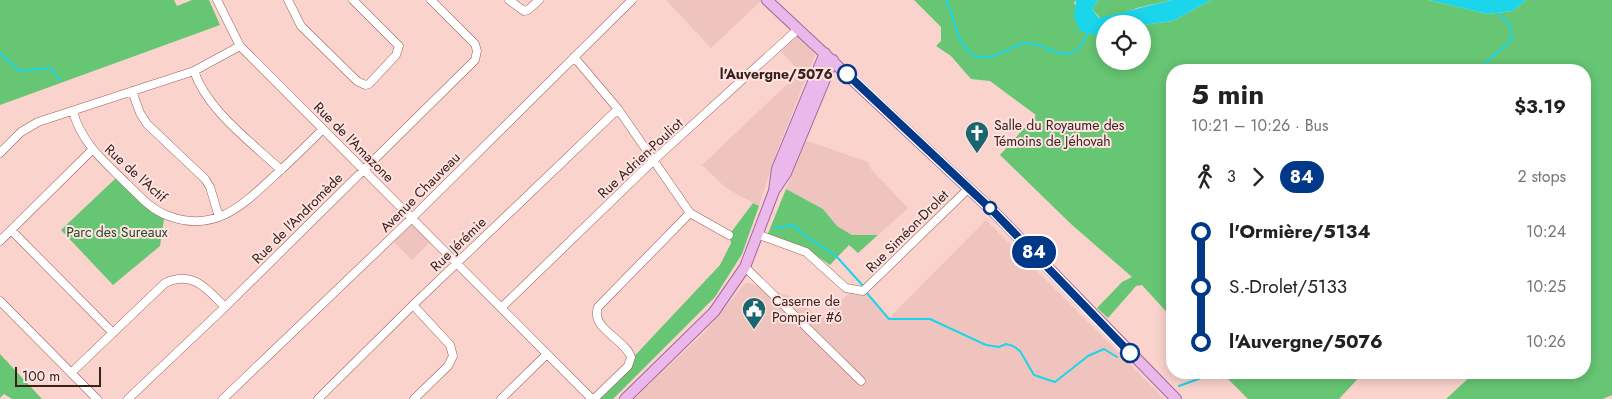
<!DOCTYPE html>
<html lang="en">
<head>
<meta charset="utf-8">
<style>
	:root { --surface:#fff; --page:#f2f2f2; --text:#222; --muted:#767676 }
	body { margin:0; font-family:Jost,sans-serif; background:var(--page); color:var(--text); height:100vh; display:flex; flex-direction:column; font-size:19px; white-space:nowrap }
	* { box-sizing:border-box; margin:0 }
	p { font-size:16px; color:var(--muted) }
	.icon { flex:none; width:28px; height:28px; fill:none; stroke:currentColor; stroke-width:2; stroke-linecap:round; stroke-linejoin:round }
	.map { position:relative; flex:1; overflow:hidden }
	.details { position:absolute; left:1166px; top:64px; width:425px; height:315px; display:flex; flex-direction:column; background:var(--surface); border-radius:20px; box-shadow:0 2px 12px #0003 }
	.details>* { flex:none }
	.badge { padding:0 10px; border-radius:16px; font-size:18px; line-height:32px }
	.fabs { position:absolute; left:1096px; top:15px; display:grid; gap:10px }
	.fabs a { display:grid; place-items:center; width:55px; height:55px; border-radius:50%; background:var(--surface); box-shadow:0 2px 12px #0003; font-size:25px }
	.scale { position:absolute; left:15px; bottom:12px; width:86px; box-sizing:border-box; padding-left:5px; border:2px solid #39211e; border-top:0; font-size:14px; line-height:18px; white-space:nowrap; color:#39211e; -webkit-text-stroke:4px #fee3e0; paint-order:stroke }
	.map>.badge { position:absolute; translate:-50% -50%; box-shadow:0 0 0 2px #fff }
	.legs { display:flex; align-items:center; gap:8px; height:55px; padding:0 25px; font-size:16px }
	.legs p { margin-inline-start:auto }
	.summary { display:flex; align-items:center; justify-content:space-between; height:85px; padding:0 25px }
	h1 { font-size:28px; font-weight:700; line-height:38px }
	ul { padding:0 25px; list-style:none }
	li { display:flex; align-items:center; gap:18px; height:55px; font-size:19px }
	li i { display:grid; place-items:center; width:8px; height:100%; margin:0 6px; background:currentColor }
	li i::after { content:''; width:12px; height:12px; margin:-6px; border:4px solid; border-radius:50%; background:var(--surface) }
	li p { margin-inline-start:auto }
	li:first-child i { background:linear-gradient(#0000 50%,currentColor 0) }
	li:last-child i { background:linear-gradient(currentColor 50%,#0000 0) }
	.map>svg:first-child { display:block }
	.built { fill:#efc4be }
	.green { fill:#67c674 }
	.water { fill:#1bd6ea }
	.lines { fill:none; stroke-linecap:round; stroke-linejoin:round }
	.stream { stroke:#1bd6ea; stroke-width:2 }
	.minor-casing { stroke:#9a615b; stroke-width:9 }
	.major-casing { stroke:#a4659b; stroke-width:12 }
	.minor { stroke:#fff; stroke-width:8 }
	.major { stroke:#ebb8eb; stroke-width:10 }
	.line-1-casing { stroke:#fff; stroke-width:11 }
	.line-1 { stroke:#013888; stroke-width:8 }
	.stop-1-dot { fill:#fff; stroke:#013888; stroke-width:2.5 }
	.labels { text-anchor:middle; stroke-width:4; stroke-linejoin:round; paint-order:stroke }
	.stop-label { font-size:14px; font-weight:bold; fill:#39211e; stroke:#fee3e0; text-anchor:end }
	.poi-label { font-size:14px; fill:#39211e; stroke:#fee3e0; text-anchor:start }
	.street-label { font-size:14px; fill:#39211e; stroke:#fee3e0 }
	.park-label { font-size:14px; fill:#1e4a25; stroke:#fee3e0 }
</style>
</head>
<body>
<div class="map">
<svg width="1612" height="399" viewBox="0 0 1612 399">
	<rect width="100%" height="100%" fill="#fad3cd"/>
	<path class="built" d="M666 0H762L711 48Z
		M796 33 815 55 777 151 759 206 726 188 702 165 800 72 779 49Z
		M804 140 868 162 871 169 908 208 878 235H852L837 226 823 209 786 189Z
		M411 219 432 240 412 260 391 239Z
		M986 220 1165 399H634L705 332 746 282 800 300 819 319 850 293 863 291 889 318Z"/>
	<path class="green" d="M0 0H174L177 6 192 0H209L220 25 0 105Z
		M914 0H1076L1074 3 1099 36 1105 34V61H1142L1143 25 1173 21 1211 0H1429L1487 14 1513 11 1526 0H1612V395L1603 399H1446L1474 373 1585 372V70H1172V318L1142 285 1136 286 1108 318 1097 308 1122 282 1132 277 1071 224 1000 155 1036 115 990 81 971 79 951 56 936 46 941 41V27Z
		M1098 0H1172L1137 8 1102 20 1092 9Z
		M116 178 152 213 164 219 160 246 113 285 61 230Z
		M786 189 823 209 837 226 852 235H878L858 253 849 245 830 265 805 248 767 236Z
		M753 203 759 206 742 254 715 297 613 399H594L720 265 731 243 729 235Z
		M0 354 42 399H12L4 394 0 398Z
		M1222 373H1363L1339 399H1248Z"/>
	<path class="water" d="M1076 0H1098L1092 9 1099 18 1172 0H1211L1173 21 1143 25 1105 24V34L1099 36 1080 31 1074 17Z
		M1429 0H1526L1513 11 1487 14Z"/>
	<g class="lines">
		<path class="stream" d="M946 0C955 17 956 43 972 54 989 66 1010 44 1027 43 1040 42 1054 55 1067 54 1079 53 1083 41 1088 33
			M0 53 20 71 51 68 60 80
			M1478 70 1512 39 1510 24 1496 11
			M775 228 794 225 800 232 837 257 864 287
			M866 292 889 319H930L986 345 999 347 1006 344 1013 346 1020 351 1034 375 1055 382 1088 356 1104 349 1117 357
			M1179 386 1201 378 1205 372"/>
		<g class="minor-casing">
			<path id="minor" d="M217 0 240 46 592 399
				M288 0 301 26 357 81 365 85 369 84 396 55 399 46 353 0
				M509 0 524 11 528 10 539 0
				M574 57 618 109 690 213 729 235
				M194 71C207 110 251 142 281 170
				M132 91 140 113 147 124 205 179 210 187 219 217
				M73 112C83 145 103 160 127 184 139 195 150 209 166 215 213 234 241 207 273 177 290 162 307 145 323 129
				M0 153 21 132 38 122 194 71 240 46
				M11 230 113 333
				M759 235 806 252 846 288 863 291 969 188
				M0 241 92 150
				M745 267 861 381
				M0 301 97 399
				M413 305 450 345 453 356 448 366 414 399
				M501 308 654 160 798 29
				M72 372 165 283C193 270 207 289 225 307
				M128 399 225 307 475 60 477 51 475 44 431 0
				M223 399 411 219 632 0
				M318 399 413 305 618 109
				M501 399 547 354
				M594 399 628 366 631 357C625 339 590 329 598 307L690 213"/>
		</g>
		<g class="major-casing">
			<path id="major" d="M767 0 994 212 1176 399
				M776 188 786 173 833 60
				M625 399 714 312 745 267 774 191 777 169 825 53"/>
		</g>
		<use href="#minor" class="minor"/>
		<use href="#major" class="major"/>
	</g>
	<g class="lines">
		<g class="line-1-casing">
			<path id="line-1" d="M847 74 994 212 1130 353"/>
		</g>
		<use href="#line-1" class="line-1"/>
	</g>
	<defs>
		<g id="church-pin" transform="scale(1.25)"><path d="M0 17L-7.5 6A9.5 9.5 0 1 1 7.5 6Z" fill="#1a666f" stroke="#fee3e0"/><path d="M-1.2-6h2.4v3.5h3.3v2.4h-3.3V6h-2.4V-.1h-3.3v-2.4h3.3Z" fill="#fff"/></g>
		<g id="civic-pin" transform="scale(1.25)"><path d="M0 17L-7.5 6A9.5 9.5 0 1 1 7.5 6Z" fill="#1a666f" stroke="#fee3e0"/><path d="M-.6-6.5H3V-4.5H.6V-3L4-1V1h2V6H-6V1h2V-1L-.6-3ZM-1.2 2.5V6h2.4V2.5Z" fill="#fff"/></g>
	</defs>
	<g fill-rule="evenodd">
		<use href="#church-pin" x="977" y="133"/>
		<use href="#civic-pin" x="754" y="309"/>
	</g>
	<g class="stop-1-dot">
		<circle cx="847" cy="74" r="9"/>
		<circle cx="990" cy="208" r="6"/>
		<circle cx="1130" cy="353" r="9"/>
	</g>
	<g class="labels">
		<g class="stop-label">
			<text x="833" y="79">l'Auvergne/5076</text>
		</g>
		<g class="poi-label">
			<text x="994" y="130">Salle du Royaume des<tspan x="994" dy="16">Témoins de Jéhovah</tspan></text>
			<text x="772" y="306">Caserne de<tspan x="772" dy="16">Pompier #6</tspan></text>
		</g>
		<g class="street-label">
			<text transform="translate(354 142) rotate(45)" y="5">Rue de l'Amazone</text>
			<text transform="translate(640 158) rotate(-43)" y="5">Rue Adrien-Pouliot</text>
			<text transform="translate(136 173) rotate(42)" y="5">Rue de l'Actif</text>
			<text transform="translate(420 192) rotate(-45)" y="5">Avenue Chauveau</text>
			<text transform="translate(297 218) rotate(-45)" y="5">Rue de l'Andromède</text>
			<text transform="translate(907 231) rotate(-45)" y="5">Rue Siméon-Drolet</text>
			<text transform="translate(458 244) rotate(-44)" y="5">Rue Jérémie</text>
		</g>
		<g class="park-label">
			<text x="117" y="237">Parc des Sureaux</text>
		</g>
	</g>
</svg>
<div class="fabs">
<a><svg class="icon" aria-label="locate" viewBox="0 0 24 24"><circle cx="12" cy="12" r="6"/><path d="M12 2v4M12 18v4M2 12h4M18 12h4"/></svg></a>
</div>
<div class="scale">100 m</div>
<b class="badge" style="left:1034px;top:252px;background:#013888;color:#fff">84</b>
<section class="details">
<div class="summary"><div><h1>5 min</h1><p>10:21 – 10:26 · Bus</p></div><b>$3.19</b></div>
<div class="legs"><svg class="icon" aria-label="walk" viewBox="0 0 24 24"><circle cx="13" cy="4" r="2"/><path d="M13 8l-2 6 4 7M11 14l-3 7M7 12l3-4h3l4 4"/></svg>3<svg class="icon" aria-label="forward" viewBox="0 0 24 24"><path d="M9 5l7 7-7 7"/></svg><b class="badge" style="background:#013888;color:#fff">84</b><p>2 stops</p></div>
<ul>
<li><i style="color:#013888"></i><b>l'Ormière/5134</b><p>10:24</p></li>
<li><i style="color:#013888"></i><span>S.-Drolet/5133</span><p>10:25</p></li>
<li><i style="color:#013888"></i><b>l'Auvergne/5076</b><p>10:26</p></li>
</ul>
</section>
</div>
</body>
</html>
